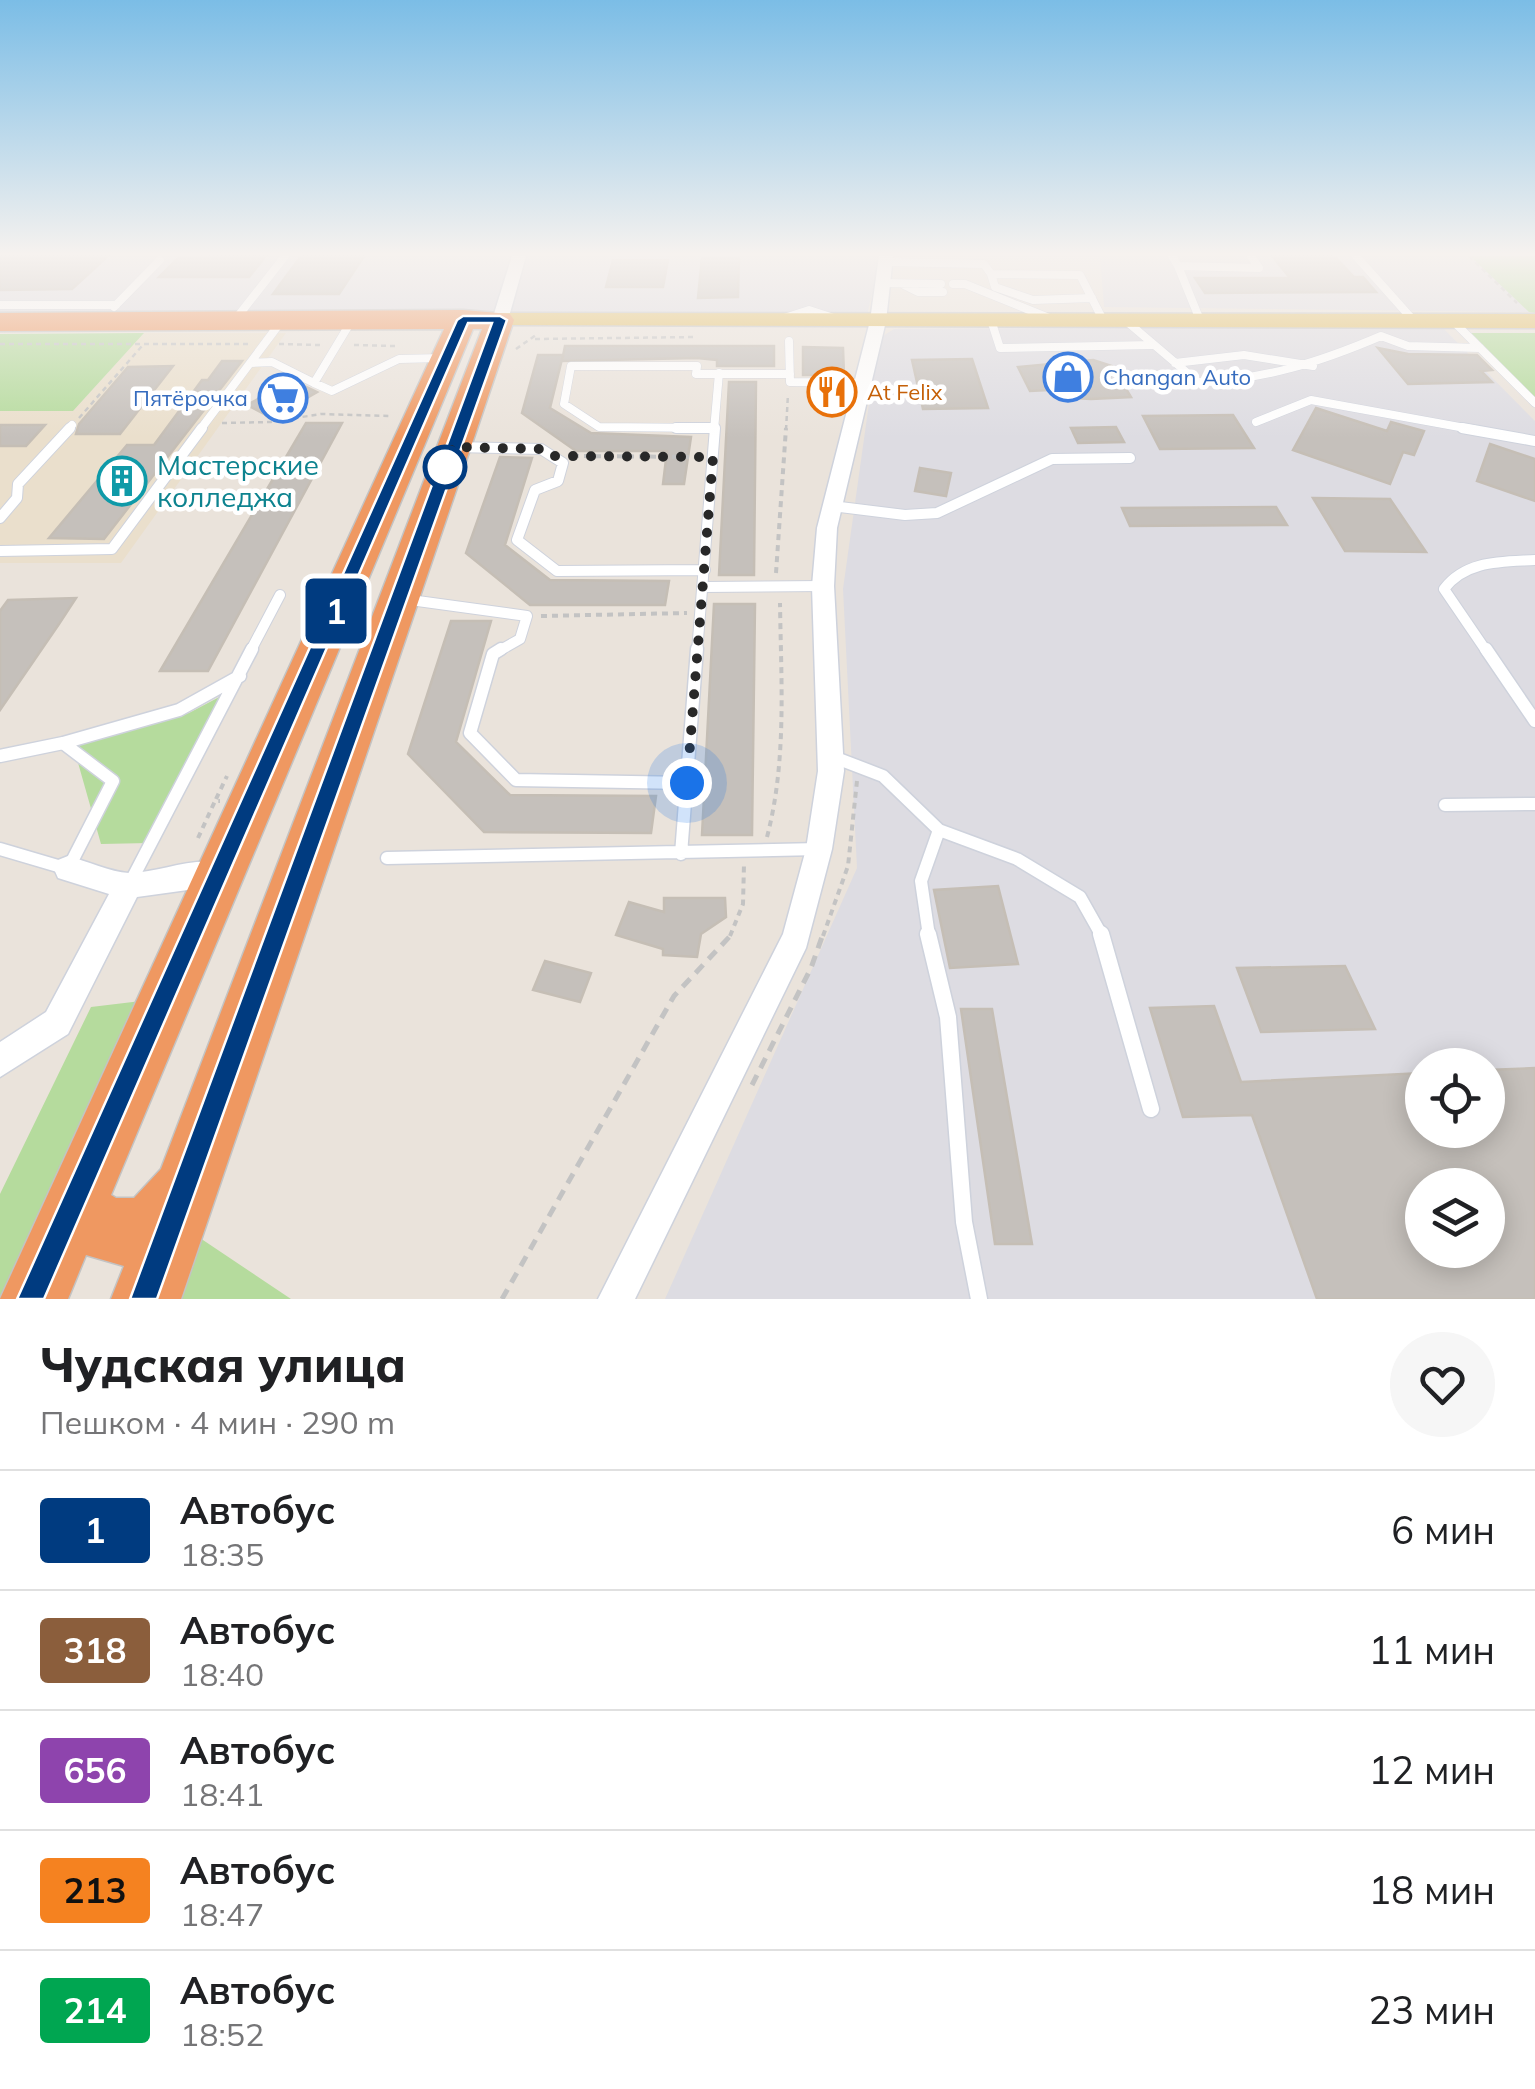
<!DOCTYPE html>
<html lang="ru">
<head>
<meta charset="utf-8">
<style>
	:root { --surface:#fff; --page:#f6f6f6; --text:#202124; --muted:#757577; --line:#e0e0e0 }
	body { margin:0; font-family:Mulish,sans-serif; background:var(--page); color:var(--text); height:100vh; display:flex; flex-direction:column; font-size:38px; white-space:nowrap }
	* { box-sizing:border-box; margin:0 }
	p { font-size:32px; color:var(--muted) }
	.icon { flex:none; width:55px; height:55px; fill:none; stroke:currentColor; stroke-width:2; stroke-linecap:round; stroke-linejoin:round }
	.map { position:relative; height:1299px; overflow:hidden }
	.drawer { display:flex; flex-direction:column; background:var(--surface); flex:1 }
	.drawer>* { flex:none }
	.badge { padding:0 20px; border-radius:8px; font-size:35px; line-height:65px }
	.fabs { position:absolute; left:1405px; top:1048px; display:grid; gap:20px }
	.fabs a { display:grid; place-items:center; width:100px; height:100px; border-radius:50%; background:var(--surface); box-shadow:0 5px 25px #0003; font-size:50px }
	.you { position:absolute; width:50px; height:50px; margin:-25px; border:8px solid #fff; border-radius:50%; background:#1a73e8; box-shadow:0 0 0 15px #1a73e833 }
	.map>.badge { position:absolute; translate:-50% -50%; box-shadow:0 0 0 5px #fff }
	.round { display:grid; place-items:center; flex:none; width:105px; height:105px; border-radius:52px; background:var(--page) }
	.head { display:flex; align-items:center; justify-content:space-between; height:170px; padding:0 40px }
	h1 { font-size:48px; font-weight:800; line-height:75px }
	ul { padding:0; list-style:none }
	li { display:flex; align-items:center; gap:30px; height:120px; padding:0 40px; border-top:2px solid var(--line) }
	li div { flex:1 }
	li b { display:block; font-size:38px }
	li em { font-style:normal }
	li .badge { min-width:110px; font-weight:700; text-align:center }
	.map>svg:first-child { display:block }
	.industrial { fill:#dddce2; fill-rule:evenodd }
	.education { fill:#eadfcc }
	.green { fill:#b5db9d }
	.building { fill:#c5c0bb; stroke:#c5beb5; stroke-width:2.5; fill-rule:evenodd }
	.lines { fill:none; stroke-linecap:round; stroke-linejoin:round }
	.lane-far3-casing { stroke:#ced2dc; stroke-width:9 }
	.lane-far2-casing { stroke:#ced2dc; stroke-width:12 }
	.lane-far1-casing { stroke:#ced2dc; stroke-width:15 }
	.lane-casing { stroke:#ced2dc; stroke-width:19 }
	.street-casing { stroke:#ced2dc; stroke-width:3 }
	.primary-casing { stroke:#c3c3c3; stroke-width:3 }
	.highway-casing { stroke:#c3c3c3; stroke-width:3 }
	.path-far2 { stroke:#c3c3c3; stroke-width:2.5; stroke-dasharray:5 4; stroke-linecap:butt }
	.path-far1 { stroke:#c3c3c3; stroke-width:4; stroke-dasharray:6 5; stroke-linecap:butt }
	.path { stroke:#c3c3c3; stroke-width:5; stroke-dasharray:11 8; stroke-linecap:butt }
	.lane-far3 { stroke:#fff; stroke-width:8 }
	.lane-far2 { stroke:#fff; stroke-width:10 }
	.lane-far1 { stroke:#fff; stroke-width:12 }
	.lane { stroke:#fff; stroke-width:16 }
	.street { fill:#fff; fill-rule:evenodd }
	.primary { fill:#e3c067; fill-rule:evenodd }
	.highway { fill:#ef9861; fill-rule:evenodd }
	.line { fill:#003b80; stroke:#fff; stroke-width:2.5 }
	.walk { stroke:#282828; stroke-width:10; stroke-dasharray:0 18 }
	.stop-dot { fill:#fff; stroke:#003b80; stroke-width:5 }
	.labels { text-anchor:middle; stroke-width:9; stroke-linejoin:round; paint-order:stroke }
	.far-shop-label { font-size:22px; fill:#366cbe; stroke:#fff; text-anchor:start }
	.far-food-label { font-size:22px; fill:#c56008; stroke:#fff; text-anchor:start }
	.culture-label { font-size:28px; fill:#0d838f; stroke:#fff; text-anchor:start }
</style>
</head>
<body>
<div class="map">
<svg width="1535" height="1299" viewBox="0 0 1535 1299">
	<rect width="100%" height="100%" fill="#eae3db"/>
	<path class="industrial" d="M0 256H881L867 315 0 320Z
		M1100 256H1470L1530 312 1104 307Z
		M1441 326 1535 421V1299H665L857 868 843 589 878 339 894 329ZM1422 1065H1488V1130H1422ZM1422 1185H1488V1250H1422Z"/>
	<path class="education" d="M144 333H286L121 563H0V411H73Z"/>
	<path class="green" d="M1470 256H1535V313L1529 312Z
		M144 333 73 411H0V334Z
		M1469 333H1535V398Z
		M225 694 149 843 101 844 73 745 189 713Z
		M141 1001 0 1299V1194L91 1007Z
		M194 1234 291 1299H171Z"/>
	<path class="building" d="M0 256H108L72 289 0 290Z
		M266 256 249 277H159L179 257Z
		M301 256H364L339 294H273Z
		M1272 256H1334L1354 277H1363L1376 292 1205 293 1195 278H1290Z
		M702 257H739L738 297 698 298Z
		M613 260H668L663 287H606Z
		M565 346H774V366H717V360L697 358 562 361Z
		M803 347 843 348 844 375H803Z
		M1378 348 1408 354 1477 355 1492 370 1481 371 1492 382 1408 384Z
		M538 355H563L550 408 591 433 691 437 684 484H663L667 451H576L522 413Z
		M972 359 988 408 923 409 912 360Z
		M1093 360 1112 366 1109 383 1122 382 1131 397 1091 399 1074 398 1070 389 1030 391 1018 367Z
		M222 361H242L104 539 49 538 127 445H154L202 380H208Z
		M173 366 120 434H76L79 424 128 367Z
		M283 376 317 392 272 418 247 405 271 392 262 388Z
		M729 382H756L754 575H719Z
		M1316 408 1387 431 1391 422 1424 431 1414 455 1403 452 1390 484 1293 450Z
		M1233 415 1254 448 1160 449 1143 416Z
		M306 423H342L208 671H160Z
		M0 425H45L26 446H0Z
		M1116 427 1124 442 1078 443 1071 428Z
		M1490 444 1535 459V501L1477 481Z
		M500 457 532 458 505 545 550 580 669 581 665 605H530L466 553Z
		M920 468 951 473 946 496 915 491Z
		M1313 498 1390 499 1426 552 1345 551Z
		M1276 507 1287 525 1130 526 1122 508Z
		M76 598 59 624 0 710V611L8 600Z
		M714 604H755L752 835H702Z
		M451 621H491L456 742 510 795 656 796 651 833 484 832 408 754Z
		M998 886 1018 964 950 968 934 890Z
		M664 898H725L726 917 701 934 697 957 663 955V949L616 935 629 902 664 912Z
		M545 961 591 973 580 1002 533 990Z
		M1345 966 1375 1029 1261 1032 1237 968Z
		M1214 1006 1241 1082 1422 1073V1130H1488V1070L1535 1068V1299H1317L1252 1115 1183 1117 1150 1008ZM1422 1185H1488V1250H1422Z
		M961 1009H992L1032 1244H995Z"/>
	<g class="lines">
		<g class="lane-far3-casing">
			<path id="lane-far3" d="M1172 256 1178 266 1259 268 1251 256
				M1356 256 1413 320
				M885 262 984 264 991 274 1080 275 1103 320
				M1178 266 1200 320
				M991 274 995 287 1033 300 1092 298
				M882 283 941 284
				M953 284H965L1049 318
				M904 285 918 292H943
				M0 305H116
				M114 307 160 260
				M235 320 285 256
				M352 320 314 383 332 391 399 359 442 358
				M991 320 1000 348 1151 345
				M1125 320 1198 382C1264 380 1320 362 1381 336L1408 346 1480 348
				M1452 320 1535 403
				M775 321 809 310 843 321
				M789 341 790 382 863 383
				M251 363 272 362 314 383
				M1175 363 1244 355 1313 366
				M1256 422 1311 400 1476 430
				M715 428 599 427 564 404 571 366H697L696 374H790
				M67 430 72 425
				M200 430 283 319
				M714 430 719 373"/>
		</g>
		<g class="lane-far2-casing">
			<path id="lane-far2" d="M676 428H715
				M1462 428 1535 441
				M456 447 541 449 563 463 558 481 535 490 517 540 557 571 705 570
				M832 506 905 515 937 513 1052 459 1130 458
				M0 518 17 498 18 484 70 428
				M0 551 112 549 202 428
				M704 587 823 586
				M403 599 527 616 520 639 497 652
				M250 652 280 595
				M697 652 715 428
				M1487 652 1444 589C1466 560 1502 562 1535 560"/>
		</g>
		<g class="lane-far1-casing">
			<path id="lane-far1" d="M501 649 493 654 470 733 516 780 687 783
				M1486 649 1535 721
				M63 743 179 710 240 676
				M0 756 63 743 113 781 68 869 0 849
				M831 756 883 776 939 830 1017 859 1080 897 1102 936
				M1445 805 1535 804
				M681 854 697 649
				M387 858 819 849
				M130 883 252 649
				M929 936 921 881 939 830"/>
		</g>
		<g class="lane-casing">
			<path id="lane" d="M928 934 948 1017 964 1222 979 1299
				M1101 934 1151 1109"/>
		</g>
		<g class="street-casing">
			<path id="street" d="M512 256H526L508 320 500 325 492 320Z
				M879 256H893L886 321 837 528 834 586 844 771 832 849 806 948 635 1299H598L783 934 806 849 818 771 812 586 817 528 870 321Z
				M68 856C87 861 110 872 129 873 163 873 197 853 231 866L235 875 231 884 137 897 68 1034 0 1077V1042L46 1012 109 894 58 878 54 869 58 860Z"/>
		</g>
		<g class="primary-casing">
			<path id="primary" d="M500 313 1535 314V328L492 325 488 320 492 315Z"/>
		</g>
		<g class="highway-casing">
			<path id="highway" d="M463 310 510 314 514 320 181 1299H111L124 1266 86 1255 68 1299H0L444 329 0 331V313ZM473 329H482L161 1169 134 1198H116L111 1195Z"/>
		</g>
		<path class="path-far2" d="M1469 256 1517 303
			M535 339 695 337
			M0 344H250
			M279 344 320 345
			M354 345 395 346
			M516 349 536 335
			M79 418 142 346
			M222 423 270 422 321 414 392 416
			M786 430 788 394"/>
		<path class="path-far1" d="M573 456 699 457
			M776 573 786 428
			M541 616 687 613
			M216 799 227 776
			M767 837C787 761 781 681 780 603
			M198 838 215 801H220
			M730 936 743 904 744 864
			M823 936 848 866 857 781"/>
		<path class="path" d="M752 1085 811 968 823 934
			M502 1299 674 996 732 934"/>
		<use href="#lane-far3" class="lane-far3"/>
		<use href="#lane-far2" class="lane-far2"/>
		<use href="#lane-far1" class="lane-far1"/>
		<use href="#lane" class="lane"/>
		<use href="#street" class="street"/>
		<use href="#primary" class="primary"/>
		<use href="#highway" class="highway"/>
	</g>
	<linearGradient id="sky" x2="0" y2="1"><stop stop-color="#7bbde6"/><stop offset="0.58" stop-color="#f6f2ef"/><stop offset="1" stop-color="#f6f2ef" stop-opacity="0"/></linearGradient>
	<rect width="1535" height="438" fill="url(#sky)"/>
	<path class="line" d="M500 316 507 320 157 1299H130L492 323H468L44 1299H17L22 1288 457 320 463 316Z"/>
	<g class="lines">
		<path class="walk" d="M445 467 452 447 541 449 554 456 713 457 687 783"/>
	</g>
	<defs>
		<g id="shop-ring" transform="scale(2.5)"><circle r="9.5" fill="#fff" stroke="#3f7fe0" stroke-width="1.5"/><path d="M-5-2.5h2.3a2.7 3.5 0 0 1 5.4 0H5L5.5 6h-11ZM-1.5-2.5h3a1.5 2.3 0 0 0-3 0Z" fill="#3f7fe0"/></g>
		<g id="restaurant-ring" transform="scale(2.5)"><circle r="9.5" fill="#fff" stroke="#e8710a" stroke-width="1.5"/><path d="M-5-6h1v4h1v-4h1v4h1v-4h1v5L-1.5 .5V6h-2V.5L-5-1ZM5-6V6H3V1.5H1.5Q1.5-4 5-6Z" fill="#e8710a"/></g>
		<g id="supermarket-ring" transform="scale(2.5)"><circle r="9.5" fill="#fff" stroke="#3f7fe0" stroke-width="1.5"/><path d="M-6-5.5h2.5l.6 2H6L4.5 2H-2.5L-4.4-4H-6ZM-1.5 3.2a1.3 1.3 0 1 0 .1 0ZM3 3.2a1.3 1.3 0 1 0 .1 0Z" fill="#3f7fe0"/></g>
		<g id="building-ring" transform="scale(2.5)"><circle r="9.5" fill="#fff" stroke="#0f9aa8" stroke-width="1.5"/><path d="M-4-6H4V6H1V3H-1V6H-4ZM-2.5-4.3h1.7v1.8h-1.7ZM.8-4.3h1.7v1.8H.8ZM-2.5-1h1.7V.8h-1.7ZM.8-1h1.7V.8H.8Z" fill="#0f9aa8"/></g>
	</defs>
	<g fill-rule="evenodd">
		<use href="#shop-ring" x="1068" y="377"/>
		<use href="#restaurant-ring" x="832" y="392"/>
		<use href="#supermarket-ring" x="283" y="398"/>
		<use href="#building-ring" x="122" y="481"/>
	</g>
	<circle class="stop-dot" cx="445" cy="467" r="20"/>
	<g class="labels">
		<g class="far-shop-label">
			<text x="1103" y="385">Changan Auto</text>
			<text x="248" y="406" text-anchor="end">Пятёрочка</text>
		</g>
		<g class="far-food-label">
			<text x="867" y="400">At Felix</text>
		</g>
		<g class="culture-label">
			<text x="157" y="475">Мастерские<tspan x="157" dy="32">колледжа</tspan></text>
		</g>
	</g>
</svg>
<div class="fabs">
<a><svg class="icon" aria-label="locate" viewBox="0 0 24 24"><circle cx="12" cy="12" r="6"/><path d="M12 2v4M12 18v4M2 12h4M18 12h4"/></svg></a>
<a><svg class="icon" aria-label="layers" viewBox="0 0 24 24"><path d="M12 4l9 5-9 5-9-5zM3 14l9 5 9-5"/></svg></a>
</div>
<div class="you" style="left:687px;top:783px"></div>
<b class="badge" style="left:336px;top:611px;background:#003b80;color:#fff">1</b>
</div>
<section class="drawer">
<div class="head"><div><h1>Чудская улица</h1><p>Пешком · 4 мин · 290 m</p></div><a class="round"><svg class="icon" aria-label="heart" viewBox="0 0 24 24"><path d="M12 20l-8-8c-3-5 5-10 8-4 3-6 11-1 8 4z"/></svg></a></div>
<ul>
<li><span class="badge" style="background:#003b80;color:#fff">1</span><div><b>Автобус</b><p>18:35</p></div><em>6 мин</em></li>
<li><span class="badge" style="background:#8b5e3c;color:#fff">318</span><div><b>Автобус</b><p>18:40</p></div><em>11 мин</em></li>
<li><span class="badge" style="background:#8e44ad;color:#fff">656</span><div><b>Автобус</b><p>18:41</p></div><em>12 мин</em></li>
<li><span class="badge" style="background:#f58220;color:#111">213</span><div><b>Автобус</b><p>18:47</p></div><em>18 мин</em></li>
<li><span class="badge" style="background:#00a651;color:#fff">214</span><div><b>Автобус</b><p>18:52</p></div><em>23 мин</em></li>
</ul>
</section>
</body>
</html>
